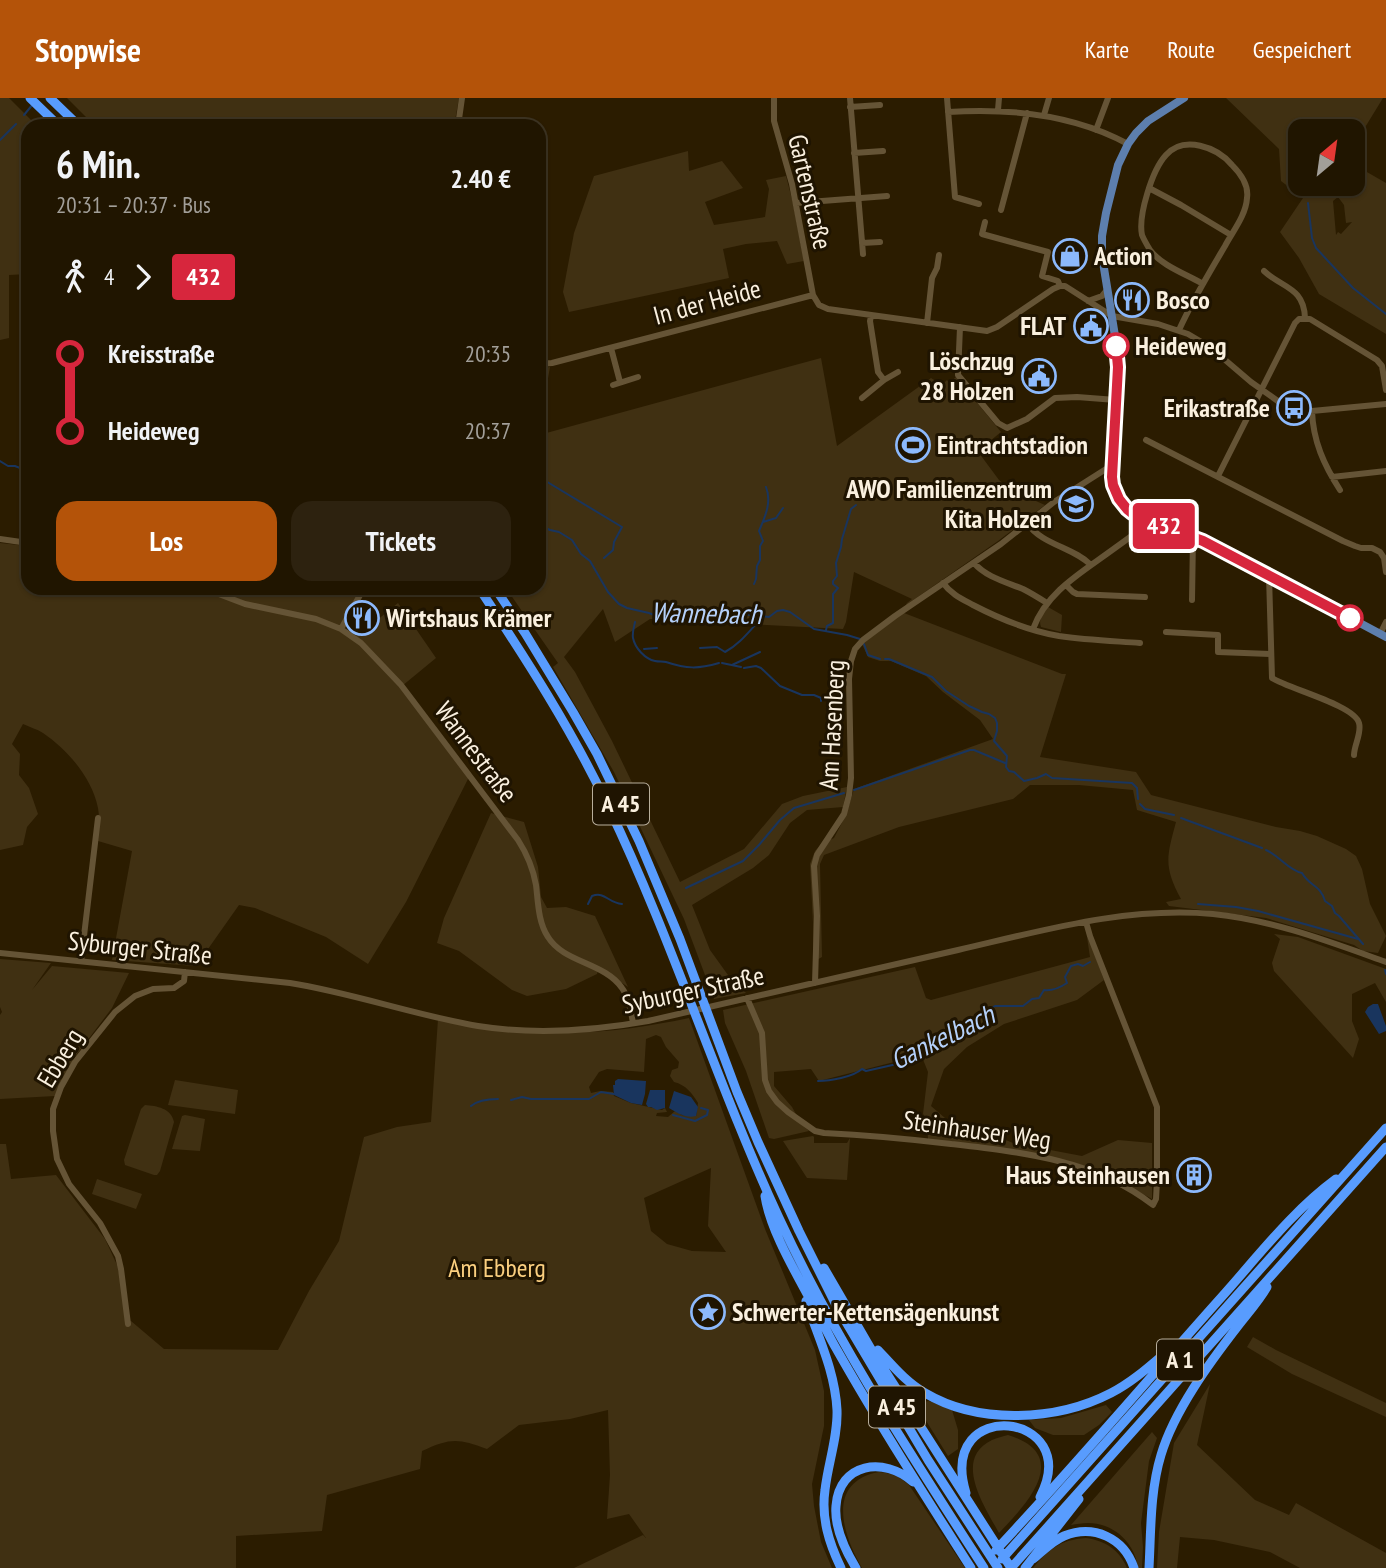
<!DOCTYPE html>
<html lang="de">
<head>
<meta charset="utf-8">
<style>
	:root { --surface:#201500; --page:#2d220f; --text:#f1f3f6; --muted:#a29f99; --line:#3d3422; --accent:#b45309 }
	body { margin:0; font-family:"PT Sans Narrow",sans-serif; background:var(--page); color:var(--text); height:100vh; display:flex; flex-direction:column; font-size:26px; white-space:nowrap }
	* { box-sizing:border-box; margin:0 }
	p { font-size:23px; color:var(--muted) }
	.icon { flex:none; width:38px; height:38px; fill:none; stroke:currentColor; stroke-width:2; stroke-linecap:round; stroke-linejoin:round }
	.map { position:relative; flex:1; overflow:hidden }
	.panel { position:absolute; left:21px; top:21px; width:525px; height:476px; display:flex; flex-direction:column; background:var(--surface); border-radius:21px; box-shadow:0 2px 5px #0004,0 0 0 2px var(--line) }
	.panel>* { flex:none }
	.badge { padding:0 14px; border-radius:5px; font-size:24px; line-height:46px }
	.needle { width:46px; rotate:29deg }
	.controls { position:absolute; left:1288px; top:21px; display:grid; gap:14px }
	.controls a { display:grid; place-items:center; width:77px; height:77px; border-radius:14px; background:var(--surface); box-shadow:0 2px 5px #0004,0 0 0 2px var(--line); font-size:35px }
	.map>.badge { position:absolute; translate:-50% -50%; box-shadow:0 0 0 4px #fff }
	.legs { display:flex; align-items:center; gap:10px; height:77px; padding:0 35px; font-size:23px }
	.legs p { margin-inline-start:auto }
	.summary { display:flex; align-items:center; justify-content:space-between; height:119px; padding:0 35px }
	h1 { font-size:38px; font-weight:700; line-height:52px }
	.primary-button { display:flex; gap:14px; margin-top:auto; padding:14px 35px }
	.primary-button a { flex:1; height:80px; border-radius:21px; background:var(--accent); color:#fff; font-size:28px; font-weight:700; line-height:80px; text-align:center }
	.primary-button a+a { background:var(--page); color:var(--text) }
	ul { padding:0 35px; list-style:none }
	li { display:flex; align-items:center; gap:24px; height:77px; font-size:26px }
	li i { display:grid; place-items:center; width:10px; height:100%; margin:0 9px; background:currentColor }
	li i::after { content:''; width:18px; height:18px; margin:-9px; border:5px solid; border-radius:50%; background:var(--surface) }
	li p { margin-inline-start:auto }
	li:first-child i { background:linear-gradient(#0000 50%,currentColor 0) }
	li:last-child i { background:linear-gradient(currentColor 50%,#0000 0) }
	header { display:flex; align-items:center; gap:42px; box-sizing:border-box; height:98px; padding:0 35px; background:var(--accent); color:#fff }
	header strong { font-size:33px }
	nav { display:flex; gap:38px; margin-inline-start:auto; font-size:24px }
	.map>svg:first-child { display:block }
	.green { fill:#403012; fill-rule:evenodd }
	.water { fill:#19355e }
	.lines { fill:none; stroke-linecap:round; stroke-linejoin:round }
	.stream { stroke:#19355e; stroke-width:2 }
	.minor { stroke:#655436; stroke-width:6 }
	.major { stroke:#5d7fae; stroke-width:8 }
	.highway { stroke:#589cfe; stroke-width:9 }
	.line-1-casing { stroke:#fff; stroke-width:16 }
	.line-1 { stroke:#d7263d; stroke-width:10 }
	.stop-1-dot { fill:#fff; stroke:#d7263d; stroke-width:3.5 }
	.labels { text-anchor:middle; stroke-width:6; stroke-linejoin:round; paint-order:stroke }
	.shield { fill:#1f1401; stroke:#b8ae9c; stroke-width:2 }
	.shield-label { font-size:24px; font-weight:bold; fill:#faf0df }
	.street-label { font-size:26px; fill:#faf0df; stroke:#1f1401 }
	.poi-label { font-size:26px; font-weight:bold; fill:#faf0df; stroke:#1f1401; text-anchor:start }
	.stop-label { font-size:26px; font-weight:bold; fill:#faf0df; stroke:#1f1401; text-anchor:start }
	.park-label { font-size:26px; fill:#fbcf7f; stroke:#1f1401 }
	.water-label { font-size:28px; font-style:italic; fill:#b5d1fb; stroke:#1f1401 }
</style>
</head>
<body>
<header>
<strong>Stopwise</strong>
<nav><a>Karte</a><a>Route</a><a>Gespeichert</a></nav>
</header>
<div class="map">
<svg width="1386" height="1470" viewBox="0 0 1386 1470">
	<rect width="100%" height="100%" fill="#2b1c00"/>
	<path class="green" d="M0 0H9L37 28H28V176L9 177V240L0 242Z
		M67 0H459L454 28H95Z
		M1226 0H1383L1353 49V33H1300V86H1353V66L1386 85V236L1319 196 1299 160 1280 134 1303 100 1281 83 1279 51ZM1338 99 1344 107 1346 125 1352 124 1341 136 1338 134 1336 137 1333 103Z
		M688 53 689 73 722 63 743 90 705 104 714 127 765 119 769 91 766 82 786 78 793 105 804 163 787 166 777 143 746 146 723 151 729 180 569 214 563 194 574 135 594 78Z
		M821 260 837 348 931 280 942 287 947 282 949 285 956 279 1001 334 990 343 979 355 999 382 1013 393 1045 407 998 443 909 505 904 515 1062 576H1066L1040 659 1136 674 1151 697 1276 729 1300 733 1317 738 1346 751 1356 758 1362 771 1370 806 1386 838 1378 855 1363 853 1354 847 1266 820 1169 808 1166 804 1181 801C1163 768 1167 758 1176 724L1137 712 1133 692 1079 687H1030L1013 701 899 729 824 757 820 766 822 859 813 864V825L810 766 815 753 821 746 834 740 846 717 854 691 993 641 980 622 943 594 926 578 891 563H880L868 559 862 546 901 516 907 505 912 501 854 474 846 524 843 531 650 521 615 544 603 511 564 559 575 574 612 643 680 784 744 751 782 706 803 698 847 689 843 709 807 712 790 725 769 757 753 770 692 807 710 852 728 877 746 895 714 901 684 821 614 674 553 569 558 565 506 490H539V337Z
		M539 263 544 270 550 269 543 309 539 312Z
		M0 445 28 448V490H364L342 531 351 538 359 537 398 505 436 560 402 588 471 675 406 804 368 866 326 839 255 810 239 807 196 868 112 862 132 753 98 743C98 732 100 720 98 710 92 680 68 652 43 635 37 631 29 629 23 626L12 646 20 656 19 677 29 690 38 716 27 729 23 747 0 752Z
		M1048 509 1062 517 1061 534 1041 529C1038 521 1043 516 1048 509Z
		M491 715 524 724 538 769 541 799 547 810 566 809 595 818 628 889 599 869 597 876 566 891 527 898 512 892 459 853 437 845 444 820Z
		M1274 836 1298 839 1386 871V904L1375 885 1352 896V923L1359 941 1353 960 1274 873 1272 865 1280 841Z
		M1087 839 1092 849 1104 882 1077 902 1004 926 967 949 944 971 931 1008 952 1026 984 1033 1013 1045 1082 1058 1118 1042 1152 1045V1101L1099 1072 1068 1063 928 1041 927 1021 923 1016 928 974 920 954 902 962 819 983 811 971 774 974V988L792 1009 802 1027 809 1033 774 1041 769 1040 746 973 725 925 723 912 915 869 926 900 931 902 1090 859Z
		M0 861 51 865 32 892 52 868 129 875 112 910 74 960 55 998 0 1001V917L2 914 0 909Z
		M689 920 765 1131 815 1252 824 1293V1328L812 1386 814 1408 821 1444 832 1470H574L643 1437 646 1440 629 1416 607 1421 610 1377 608 1312 570 1321 519 1327 487 1351C458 1340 450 1340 422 1353L420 1371 327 1397 322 1433 236 1438V1470H0V1046H6L11 1081 56 1077 105 1141 118 1169 127 1223H131L164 1251 278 1252 309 1193 339 1143 364 1039 397 1029 431 1024 438 921C477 925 516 931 556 934 600 936 646 929 689 920ZM656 937 661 939 666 949 679 964 678 970 672 972 670 978 674 984C686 987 692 995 698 1005L696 1018 682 1017 675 1013 668 1019 656 1018 657 1015 667 1014 665 1010 662 1012 631 1005 614 998 613 994 600 993 591 995 589 989 599 974 607 971 644 974 646 941ZM711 1070 708 1128 726 1154 692 1153 667 1146 651 1133 644 1100Z
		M175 982 238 992 235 1016 168 1007Z
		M145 1007C157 1008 171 1010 174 1024L160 1073 157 1077H154L125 1067 124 1062 141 1011Z
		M185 1017 205 1021 200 1053 172 1051 182 1018Z
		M813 1038 814 1039V1045H847L850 1040 847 1082 807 1080 783 1043Z
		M97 1081 142 1096 136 1111 92 1096Z
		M1253 1239 1276 1252 1386 1305V1319L1292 1276 1247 1249Z
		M1210 1286 1197 1347 1255 1402 1289 1417 1296 1405 1386 1455V1470H1300L1270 1454 1214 1442 1180 1439 1177 1470H1157L1159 1434 1174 1345Z
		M929 1303 952 1312 958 1332V1351L948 1358 915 1305Z
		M1106 1307 1112 1314 1099 1327 1084 1337H1053L1035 1330 1029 1322 1061 1320Z
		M1152 1334 1157 1340 1149 1363 1141 1425 1143 1449 1142 1470H1138C1135 1445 1114 1425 1088 1425 1082 1425 1076 1426 1071 1427Z
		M1008 1337C1073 1357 1027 1406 999 1435 985 1409 952 1361 992 1342 997 1340 1003 1338 1008 1337Z
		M879 1374C891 1375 899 1378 909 1387L965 1470H862C843 1437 825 1384 879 1374Z
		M1086 1440C1105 1443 1119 1451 1127 1470H1033C1049 1451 1060 1442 1086 1440Z"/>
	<path class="water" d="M1373 906H1378L1386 928V933L1379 936 1365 914 1368 909Z
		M618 981 646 983 645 996 642 1007 631 1005 614 997 613 987H615V983Z
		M650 992H665V1010L657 1012 651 1009H648L646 1006Z
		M674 993 691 999 698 1009 696 1018C687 1021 677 1015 669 1010Z"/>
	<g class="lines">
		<path class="stream" d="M24 17 33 6
			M1294 37 1300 71
			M0 42 16 26
			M1308 105 1312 140 1316 150 1353 190 1386 216
			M0 363 8 368H15L20 370 24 368 28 372
			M539 379 622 429 614 444 613 452 604 460
			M763 424 776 420 783 410
			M539 427 550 432 559 434 572 442 581 456 590 463 608 494 619 506 627 510 649 515 659 519 717 513 769 519 777 513 783 512 790 514 814 531 847 537 860 541
			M754 486 756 481 757 468 760 462V448L763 443 759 433C765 419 772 404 766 389
			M755 509 760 517
			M635 524C634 529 632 535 633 540 635 550 645 561 655 563 659 564 663 563 666 564 687 571 698 571 719 565
			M826 532 827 528 833 525V496L838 490 833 486V483L837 478 836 465 841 449 842 441 851 411 856 407
			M864 546 868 557 880 561
			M700 550 717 549 725 554C738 547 747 536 757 525
			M644 551 657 550
			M885 561H889L932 579 946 593 969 608 982 614 989 616 995 620 997 625V633L994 643 1007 658 1006 669 1009 673 1014 674 1024 683 1037 680 1046 676 1052 680 1132 685 1137 690 1138 701
			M722 565 741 569
			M732 567 760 554
			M744 570 756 568 761 570 780 588 802 597H814L821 600V603
			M854 692 970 652H974L1005 665
			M1140 706 1145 711 1174 717
			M1181 720 1262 750
			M1266 752C1280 758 1288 772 1302 775 1310 789 1320 786 1325 803L1332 808 1335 815 1339 818 1363 846
			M686 790 743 763 759 747 780 722 794 710 844 695
			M588 806 592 798C605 793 608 805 622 806
			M1198 806 1236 809 1258 813 1358 841
			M1385 872 1386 876
			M818 983C830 983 853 979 862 971L866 973 897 966 995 908H1023L1032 901 1039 900 1044 892C1052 893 1061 889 1067 885L1065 879 1071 868 1078 866 1083 868 1090 864
			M511 1002 522 999 531 1001H589L601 994 614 996
			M471 1008C478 1002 489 1001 498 1001
			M673 1017 695 1023 707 1017 708 1012 701 1010"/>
		<path class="minor" d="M774 0V23L792 86 813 197 819 207 828 211 987 233 997 229 1053 191 1060 188H1065L1112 218 1158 226 1188 236 1210 249 1251 284 1282 306 1297 311 1312 313 1386 306
			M850 0 863 156
			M947 0 955 99 979 106
			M850 9 880 7
			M998 12 999 0
			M948 14C1010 10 1073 16 1128 46
			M1044 17 1049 0
			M458 28 462 0
			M1096 32 1108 0
			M854 55 883 53
			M1149 90 1181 107 1231 137
			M796 105 887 98
			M1001 112 1027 15
			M985 124 982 136 1048 154 1042 178 1058 183 1060 188
			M862 145 880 144
			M1264 173C1282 190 1304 189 1305 220
			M1088 203 1102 198 1107 192
			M871 218 870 223 878 274 884 282
			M927 225 932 180 937 170 939 157
			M960 229 958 277 998 325 1007 330 1027 321 1055 300 1077 299 1116 302
			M1179 232C1192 203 1209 175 1225 148 1233 133 1246 117 1247 100 1249 87 1240 75 1232 67 1217 49 1184 37 1166 57 1152 72 1138 118 1142 137 1144 142 1147 147 1150 152 1162 168 1186 176 1203 186
			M611 250 620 284
			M539 266 552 265 813 197
			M613 287 638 279
			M862 300 884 282 898 274
			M1312 313C1313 343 1324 367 1340 392
			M1146 342 1343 443 1355 448 1361 450H1372L1380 454 1384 460 1386 474
			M1218 378 1295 225 1299 221H1310L1377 262 1382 268 1386 292
			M1332 379 1386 373
			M1027 425C1042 447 1073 449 1091 467
			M0 441 28 445
			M974 465C986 479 1006 484 1023 491 1031 495 1039 500 1047 505
			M1269 478 1272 580C1289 591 1354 607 1359 625 1362 635 1354 647 1354 657
			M943 485C951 496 962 501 973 507 1000 521 1030 533 1059 538 1086 542 1113 543 1140 545
			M1066 487 1073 494 1077 496 1145 499
			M203 490 245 506 316 521 341 531 361 545 401 587 518 742C527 756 533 770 536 787 538 803 538 824 548 839 564 865 604 864 622 890 629 899 631 914 633 925
			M1192 502 1193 439
			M341 531 364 490
			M1033 531C1045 498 1074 479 1101 460 1118 448 1134 436 1151 424
			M1166 534 1218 537V554L1270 556
			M1380 536 1386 524
			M0 855 290 885C353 895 414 917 478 928 534 937 592 933 648 923 751 900 854 875 958 852 1041 833 1126 808 1213 816 1273 822 1330 844 1386 864
			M81 863 98 720
			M815 885 817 818 814 768 817 757 844 716 849 697 851 680 849 581 851 563 855 551 863 542 895 518 1001 446 1054 404 1106 371H1112
			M747 900 762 935 765 982 769 993 777 1004 788 1014 815 1033 824 1035C866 1037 909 1041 951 1046 1021 1054 1096 1062 1153 1107L1156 1101 1157 1083V1009L1090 838 1086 824
			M128 1226 121 1171 118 1158 100 1125 69 1086 57 1061 53 1033V1011L61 989 75 964 115 914 135 898 153 891 174 890 184 883 185 874"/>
		<path class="major" d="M1184 0 1148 23 1136 35 1128 46 1118 67 1106 115 1102 138V158L1115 238 1118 262 1112 371C1112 385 1116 401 1126 411 1143 427 1183 433 1205 444 1266 474 1326 507 1386 539"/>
		<path class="highway" d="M30 0 59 28
			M50 0 79 28
			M479 490C526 561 572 632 609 710 673 844 717 986 779 1120 836 1243 911 1357 984 1470
			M495 490 525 535 573 614 597 656 639 743 680 841 737 994 758 1044 799 1133 837 1209 928 1362 998 1470
			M765 1098C770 1132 796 1175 812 1205 821 1220 828 1237 837 1252 879 1326 925 1398 971 1470
			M824 1170 871 1251 1011 1470
			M806 1203C818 1239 835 1273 837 1312 838 1339 828 1365 825 1392 821 1420 829 1445 841 1470
			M878 1252C893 1268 906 1284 925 1295 979 1327 1057 1323 1111 1295 1134 1283 1152 1266 1171 1250
			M966 1395C936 1297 1085 1313 1040 1399
			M996 1452C1072 1371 1144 1286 1218 1203 1256 1161 1291 1114 1336 1081
			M1002 1461 1386 1030
			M1033 1461C1043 1453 1052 1443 1064 1438 1094 1426 1124 1440 1134 1470
			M856 1470C845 1452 834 1430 836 1408 839 1365 884 1358 913 1384
			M1011 1470 1386 1049
			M1025 1470 1079 1401
			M1149 1470C1151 1433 1150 1393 1161 1357 1174 1313 1210 1264 1238 1228 1248 1215 1259 1203 1267 1189"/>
	</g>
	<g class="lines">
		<g class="line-1-casing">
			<path id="line-1" d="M1116 248 1118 269 1112 379 1113 387 1119 401 1127 411 1132 415 1151 424 1203 443 1350 520"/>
		</g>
		<use href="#line-1" class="line-1"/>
	</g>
	<defs>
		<g id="shop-ring" transform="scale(1.75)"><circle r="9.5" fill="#1f1401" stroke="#8cb9fc" stroke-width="1.5"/><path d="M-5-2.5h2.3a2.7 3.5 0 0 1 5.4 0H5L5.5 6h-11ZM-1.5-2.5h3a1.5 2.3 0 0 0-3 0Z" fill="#8cb9fc"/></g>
		<g id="restaurant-ring" transform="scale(1.75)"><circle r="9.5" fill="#1f1401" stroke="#8cb9fc" stroke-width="1.5"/><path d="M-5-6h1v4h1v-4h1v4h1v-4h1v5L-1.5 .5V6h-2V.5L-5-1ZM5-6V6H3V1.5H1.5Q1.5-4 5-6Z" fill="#8cb9fc"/></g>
		<g id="civic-ring" transform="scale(1.75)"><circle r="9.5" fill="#1f1401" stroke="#8cb9fc" stroke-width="1.5"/><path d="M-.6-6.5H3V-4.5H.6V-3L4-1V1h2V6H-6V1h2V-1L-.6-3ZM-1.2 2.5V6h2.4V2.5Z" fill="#8cb9fc"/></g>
		<g id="bus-ring" transform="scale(1.75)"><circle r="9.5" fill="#1f1401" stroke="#8cb9fc" stroke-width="1.5"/><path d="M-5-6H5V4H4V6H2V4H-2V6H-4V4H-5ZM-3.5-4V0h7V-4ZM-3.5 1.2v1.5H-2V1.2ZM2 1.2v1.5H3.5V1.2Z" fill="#8cb9fc"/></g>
		<g id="stadium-ring" transform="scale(1.75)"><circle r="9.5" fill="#1f1401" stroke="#8cb9fc" stroke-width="1.5"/><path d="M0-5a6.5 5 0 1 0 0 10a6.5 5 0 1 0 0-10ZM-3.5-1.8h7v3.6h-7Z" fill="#8cb9fc"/></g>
		<g id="school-ring" transform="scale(1.75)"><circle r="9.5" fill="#1f1401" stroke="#8cb9fc" stroke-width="1.5"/><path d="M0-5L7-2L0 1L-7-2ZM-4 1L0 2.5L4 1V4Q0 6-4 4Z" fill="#8cb9fc"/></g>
		<g id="building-ring" transform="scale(1.75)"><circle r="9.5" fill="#1f1401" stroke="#8cb9fc" stroke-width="1.5"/><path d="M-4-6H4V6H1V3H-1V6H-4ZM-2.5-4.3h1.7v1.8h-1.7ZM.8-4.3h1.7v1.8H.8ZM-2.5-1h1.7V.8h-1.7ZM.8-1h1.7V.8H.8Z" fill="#8cb9fc"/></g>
		<g id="sight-ring" transform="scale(1.75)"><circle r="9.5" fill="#1f1401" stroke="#8cb9fc" stroke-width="1.5"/><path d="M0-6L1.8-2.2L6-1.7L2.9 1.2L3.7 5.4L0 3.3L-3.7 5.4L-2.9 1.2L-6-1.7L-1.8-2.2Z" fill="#8cb9fc"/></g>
	</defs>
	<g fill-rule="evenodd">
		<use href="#shop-ring" x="1070" y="158"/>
		<use href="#restaurant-ring" x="1132" y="202"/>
		<use href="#civic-ring" x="1091" y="228"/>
		<use href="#civic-ring" x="1039" y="278"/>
		<use href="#bus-ring" x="1294" y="310"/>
		<use href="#stadium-ring" x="913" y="347"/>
		<use href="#school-ring" x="1076" y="406"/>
		<use href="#restaurant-ring" x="362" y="520"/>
		<use href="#building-ring" x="1194" y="1077"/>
		<use href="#sight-ring" x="708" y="1214"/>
	</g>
	<g class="stop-1-dot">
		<circle cx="1116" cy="248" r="12"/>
		<circle cx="1350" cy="520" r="12"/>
	</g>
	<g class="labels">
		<g class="shield">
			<rect x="593" y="685.5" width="56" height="41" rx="5"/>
			<rect x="1157" y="1241.5" width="46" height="41" rx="5"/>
			<rect x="869" y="1288.5" width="56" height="41" rx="5"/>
		</g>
		<g class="shield-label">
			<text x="621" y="714">A 45</text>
			<text x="1180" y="1270">A 1</text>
			<text x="897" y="1317">A 45</text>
		</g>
		<g class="street-label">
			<text transform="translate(810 94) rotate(77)" y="9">Gartenstraße</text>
			<text transform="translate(707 204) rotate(-15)" y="9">In der Heide</text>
			<text transform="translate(832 627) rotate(-87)" y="9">Am Hasenberg</text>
			<text transform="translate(476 654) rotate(53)" y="9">Wannestraße</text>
			<text transform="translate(140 850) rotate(6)" y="9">Syburger Straße</text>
			<text transform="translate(693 892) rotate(-12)" y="9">Syburger Straße</text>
			<text transform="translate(60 960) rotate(-59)" y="9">Ebberg</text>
			<text transform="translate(977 1032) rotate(8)" y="9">Steinhauser Weg</text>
		</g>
		<g class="poi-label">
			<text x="1094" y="167">Action</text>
			<text x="1156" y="211">Bosco</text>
			<text x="1066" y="237" text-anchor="end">FLAT</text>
			<text x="1014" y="272" text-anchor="end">Löschzug<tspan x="1014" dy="30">28 Holzen</tspan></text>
			<text x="1270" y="319" text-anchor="end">Erikastraße</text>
			<text x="937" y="356">Eintrachtstadion</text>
			<text x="1052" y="400" text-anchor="end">AWO Familienzentrum<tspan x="1052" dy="30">Kita Holzen</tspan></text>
			<text x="386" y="529">Wirtshaus Krämer</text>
			<text x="1170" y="1086" text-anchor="end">Haus Steinhausen</text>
			<text x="732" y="1223">Schwerter-Kettensägenkunst</text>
		</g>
		<g class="stop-label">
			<text x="1135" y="257">Heideweg</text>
		</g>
		<g class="park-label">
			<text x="497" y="1179">Am Ebberg</text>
		</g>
		<g class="water-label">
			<text transform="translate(706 515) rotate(1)" y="10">Wannebach</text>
			<text transform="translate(942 939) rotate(-26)" y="10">Gankelbach</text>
		</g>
	</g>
</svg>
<div class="controls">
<a><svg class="needle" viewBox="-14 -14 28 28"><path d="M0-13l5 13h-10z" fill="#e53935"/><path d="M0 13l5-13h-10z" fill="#a29f99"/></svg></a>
</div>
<b class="badge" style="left:1164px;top:428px;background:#d7263d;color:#fff">432</b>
<section class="panel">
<div class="summary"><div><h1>6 Min.</h1><p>20:31 – 20:37 · Bus</p></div><b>2.40 €</b></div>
<div class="legs"><svg class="icon" aria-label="walk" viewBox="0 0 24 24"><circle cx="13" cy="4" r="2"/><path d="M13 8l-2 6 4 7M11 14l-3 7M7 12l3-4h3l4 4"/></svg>4<svg class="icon" aria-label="forward" viewBox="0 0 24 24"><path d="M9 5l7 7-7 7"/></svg><b class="badge" style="background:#d7263d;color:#fff">432</b></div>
<ul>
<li><i style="color:#d7263d"></i><b>Kreisstraße</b><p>20:35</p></li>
<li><i style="color:#d7263d"></i><b>Heideweg</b><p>20:37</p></li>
</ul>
<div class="primary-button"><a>Los</a><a>Tickets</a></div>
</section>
</div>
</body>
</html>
